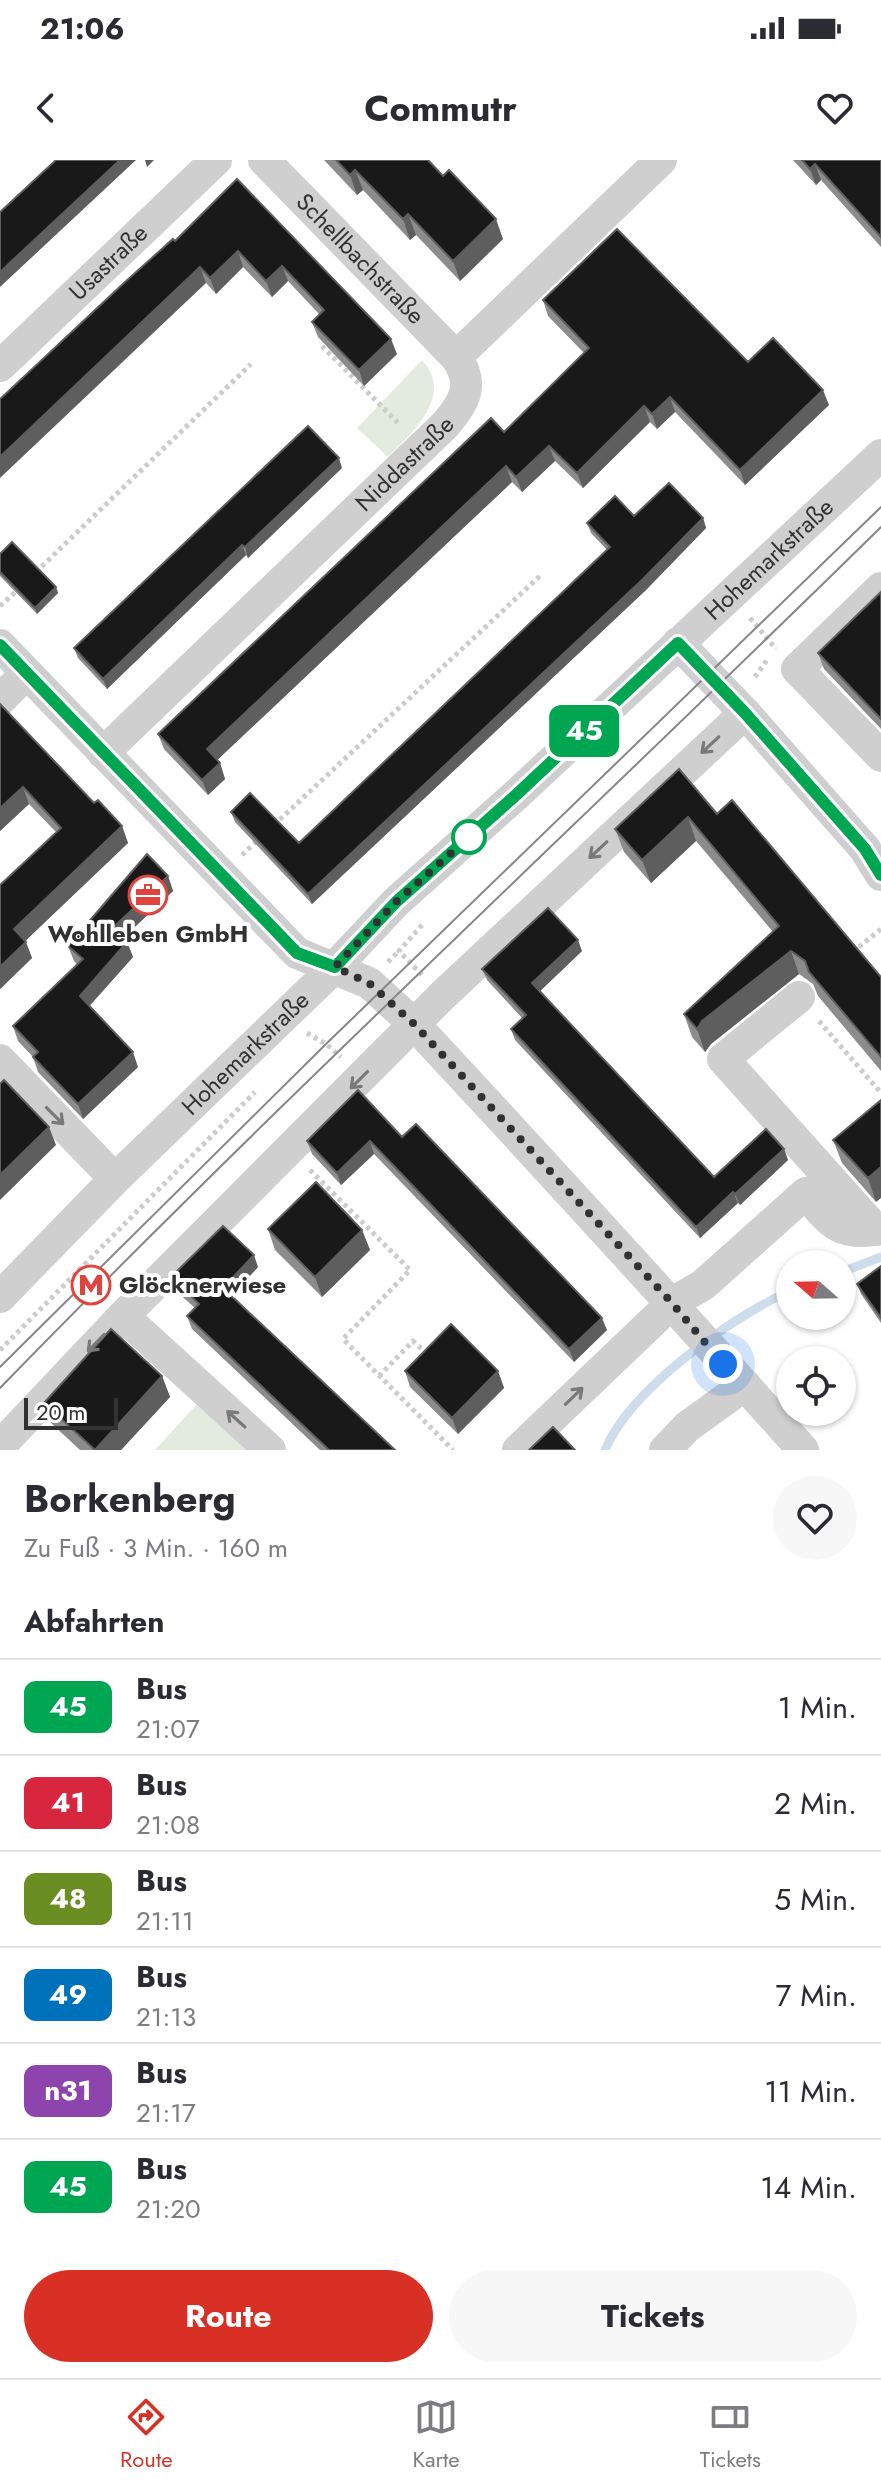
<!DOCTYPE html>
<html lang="de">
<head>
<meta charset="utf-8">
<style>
	:root { --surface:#fff; --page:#f7f7f7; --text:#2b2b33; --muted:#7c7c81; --line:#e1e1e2; --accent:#d93025 }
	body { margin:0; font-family:Jost,sans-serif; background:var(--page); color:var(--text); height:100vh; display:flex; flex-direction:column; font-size:30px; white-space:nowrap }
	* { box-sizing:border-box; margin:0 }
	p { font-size:26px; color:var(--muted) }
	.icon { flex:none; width:44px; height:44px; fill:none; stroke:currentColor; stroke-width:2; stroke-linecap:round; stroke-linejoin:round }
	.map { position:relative; height:1290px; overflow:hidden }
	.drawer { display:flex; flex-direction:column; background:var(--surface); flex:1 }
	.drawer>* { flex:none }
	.badge { padding:0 16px; border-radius:12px; font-size:28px; line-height:52px }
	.needle { width:52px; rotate:290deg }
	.tools { position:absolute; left:776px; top:1090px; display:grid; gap:16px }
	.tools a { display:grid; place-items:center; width:80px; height:80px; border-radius:50%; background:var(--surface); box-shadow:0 2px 6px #0004; font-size:40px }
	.scale { position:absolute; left:24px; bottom:20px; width:94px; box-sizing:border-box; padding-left:8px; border:4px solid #323232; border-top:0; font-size:22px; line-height:28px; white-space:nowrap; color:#323232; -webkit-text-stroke:6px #fff; paint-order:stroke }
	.you { position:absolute; width:40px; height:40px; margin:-20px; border:6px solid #fff; border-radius:50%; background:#1a73e8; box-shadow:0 0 0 12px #1a73e833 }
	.map>.badge { position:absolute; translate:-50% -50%; box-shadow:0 0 0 4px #fff }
	h2 { padding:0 24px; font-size:30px; line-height:72px }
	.round { display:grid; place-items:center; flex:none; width:84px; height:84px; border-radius:42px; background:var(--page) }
	.headline { display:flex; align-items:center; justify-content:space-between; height:136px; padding:0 24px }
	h1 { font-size:38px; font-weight:700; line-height:60px }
	.button { display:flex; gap:16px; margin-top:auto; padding:16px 24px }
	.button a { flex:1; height:92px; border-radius:48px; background:var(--accent); color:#fff; font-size:32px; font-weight:700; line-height:92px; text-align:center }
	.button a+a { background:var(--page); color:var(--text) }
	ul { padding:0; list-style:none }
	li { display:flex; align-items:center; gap:24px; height:96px; padding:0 24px; border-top:2px solid var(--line) }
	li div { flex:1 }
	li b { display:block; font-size:30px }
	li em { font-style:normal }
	li .badge { min-width:88px; font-weight:700; text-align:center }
	.status { display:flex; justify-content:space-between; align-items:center; height:56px; padding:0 40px; background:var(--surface); direction:ltr }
	.status svg { height:22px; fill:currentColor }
	header { display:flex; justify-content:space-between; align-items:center; height:104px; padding:0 24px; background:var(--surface); font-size:36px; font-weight:700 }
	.dock { display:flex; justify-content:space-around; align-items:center; height:112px; border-top:2px solid var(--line); background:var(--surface); font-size:22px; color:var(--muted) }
	.dock a { display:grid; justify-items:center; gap:4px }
	.dock .selected { color:var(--accent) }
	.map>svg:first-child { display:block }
	.green { fill:#e3ebde }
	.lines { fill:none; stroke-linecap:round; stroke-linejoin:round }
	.stream { stroke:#ceddec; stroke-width:9 }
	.path { stroke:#ccc; stroke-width:5; stroke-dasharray:4 4; stroke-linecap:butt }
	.minor { stroke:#cfcfcf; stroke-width:32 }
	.tram { stroke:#878787; stroke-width:2 }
	.wall { fill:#8c8c8c }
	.shaded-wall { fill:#5e5e5e }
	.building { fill:#191919; stroke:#5e5e5e; stroke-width:2 }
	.oneway { stroke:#797979 }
	.line-casing { stroke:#fff; stroke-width:18 }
	.line { stroke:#00a651; stroke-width:12 }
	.walk { stroke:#323232; stroke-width:8; stroke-dasharray:0 14.4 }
	.stop-dot { fill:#fff; stroke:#00a651; stroke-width:4 }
	.labels { text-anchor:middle; stroke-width:8; stroke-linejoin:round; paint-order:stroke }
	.street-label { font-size:24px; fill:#323232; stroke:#fff }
	.poi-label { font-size:24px; font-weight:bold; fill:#323232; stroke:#fff }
</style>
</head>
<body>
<div class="status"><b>21:06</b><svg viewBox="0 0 49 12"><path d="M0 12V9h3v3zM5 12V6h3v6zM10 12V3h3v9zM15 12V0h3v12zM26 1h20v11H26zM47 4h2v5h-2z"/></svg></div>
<header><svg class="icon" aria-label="back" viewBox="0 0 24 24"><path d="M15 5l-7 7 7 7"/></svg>Commutr<svg class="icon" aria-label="heart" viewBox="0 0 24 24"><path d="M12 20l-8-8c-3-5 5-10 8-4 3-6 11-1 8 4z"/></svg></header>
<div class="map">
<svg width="881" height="1290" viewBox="0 0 881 1290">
	<rect width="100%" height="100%" fill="#fff"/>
	<path class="green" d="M422 200C455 235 412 273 388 297L357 268Z
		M198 1243 249 1290H155Z"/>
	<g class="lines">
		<path class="stream" d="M842 1112 881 1097
			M605 1290C630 1230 731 1157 790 1131"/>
		<path class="path" d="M322 186 400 265
			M36 412 251 204
			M0 446 20 428
			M750 458 776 489
			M755 517 767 500
			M274 665 541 415
			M242 695 258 680
			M853 792 881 769
			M388 802 399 791
			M422 815 399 791 422 765
			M819 861 881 933
			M307 873 326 884 341 897
			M310 1010 410 1110 343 1179 453 1290
			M0 1190 255 932
			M379 1216 413 1181 426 1193"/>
		<g class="minor">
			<path id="s1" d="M264 0 456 197"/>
			<path id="s2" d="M0 206 216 0"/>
			<path d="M881 428 797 509 881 596"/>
			<path d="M678 483 745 553 865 689 881 715"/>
			<path d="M0 485 297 793 369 823 414 864C545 1005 675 1147 803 1290"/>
			<path d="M0 540 27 513"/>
			<path id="s3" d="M103 593 445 265C465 242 475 224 456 197L661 0"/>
			<path d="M799 837 723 899 876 1070"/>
			<path d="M0 900 115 1019"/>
			<path id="s4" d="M0 1137 115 1019 335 807 396 742 516 635 881 295"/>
			<path d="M123 1156 270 1290"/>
			<path d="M0 1286 123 1156 443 835 745 553"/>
			<path d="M518 1290 672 1143 703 1125 806 1033C830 1063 840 1077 881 1069"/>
			<path d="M665 1290 687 1267 745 1225"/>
		</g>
		<path class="tram" d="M0 1207 326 884 881 347
			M0 1228C286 934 588 655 881 367"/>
	</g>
	<path class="wall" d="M324 0H428L503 79 460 121 416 75 410 80 363 30 357 35Z
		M793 0H881V87L821 20 816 25Z
		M237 19 397 194 364 226 318 177 312 162 319 154 288 121 272 137 243 107 216 134 206 123 175 81Z
		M543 140 748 202 829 245 745 325 675 252 657 269 650 262 583 328 555 301 522 332 512 322 217 600 220 603 225 619 208 635 164 589 158 574 504 272 584 193 548 156Z
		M342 308 248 398 246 395 107 529 78 498 74 488Z
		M634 356 703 358 706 368 646 430 312 744 235 662 231 652 299 683 607 390 591 373 587 363Z
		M0 394 56 427 58 433 37 454 0 416Z
		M881 432V569L824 509 818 493Z
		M0 544 94 643 122 666 128 683 25 781 32 798 0 829 56 672 29 644 0 671Z
		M717 654 881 817V911L818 836 813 824 799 814 711 884 705 892 692 877 684 854 773 772 696 681 651 723 624 692 615 669Z
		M168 716 173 731 123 778 127 782 133 797 89 846 138 907 83 959 38 912 33 897 18 881 13 866 77 804 74 801 68 786Z
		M582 791 540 831 714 1017 784 989 788 1000 740 1045 738 1043 700 1078 515 880 511 869 522 858 487 820 482 809Z
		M881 940 876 1042 842 1003 833 980Z
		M402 977 607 1170 574 1202 374 994 341 1025 312 994 307 981Z
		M268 1069 362 1070 370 1090 322 1137 275 1090Z
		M881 1106V1163L861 1134 857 1124Z
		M258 1107 232 1136 395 1290H320L192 1169 187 1156 195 1148 175 1130 171 1117Z
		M405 1211H498L504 1228 458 1274 410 1227Z
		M162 1216 170 1237 121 1290H80L51 1263 44 1243Z"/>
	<path class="shaded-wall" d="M120 0H136L0 127V112Z
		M145 0H154L147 7Z
		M815 4 821 20 816 25 810 9Z
		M355 10 363 30 357 35 350 15Z
		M408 54 416 75 410 80 403 59Z
		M496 59 503 79 460 121 453 101Z
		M238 91 243 107 216 134 210 118Z
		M282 106 288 121 272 137 266 121Z
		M200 107 206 123 0 318V297Z
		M391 179 397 194 364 226 359 210Z
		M823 230 829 245 745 325 740 310Z
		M670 237 675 252 657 269 652 254Z
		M644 246 650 262 583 328 577 313Z
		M549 286 555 301 522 332 516 317Z
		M339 298 342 308 248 398 245 387Z
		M506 306 512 322 212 605 207 589Z
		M703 358 706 368 646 430 312 744 308 734Z
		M242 385 246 395 107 529 103 519Z
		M56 427 58 433 37 454 35 448Z
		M220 603 225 619 208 635 202 620Z
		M23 627 29 644 0 671V648Z
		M688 657 696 681 651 723 642 700Z
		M122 666 128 683 20 786 14 769Z
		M168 716 173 731 107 793 102 778Z
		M578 780 582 791 536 835 532 823Z
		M26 782 32 798 0 829V807Z
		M127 782 133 797 85 851 80 836Z
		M791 791 799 814 711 884 705 892 697 869 702 861Z
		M133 892 138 907 83 959 78 944Z
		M49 967 56 985 0 1040V1015Z
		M370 981 374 994 341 1025 337 1013Z
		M784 989 788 1000 740 1045 735 1034Z
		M881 1007V1038L876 1042 868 1018Z
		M733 1032 738 1043 700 1078 696 1067Z
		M362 1070 370 1090 322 1137 315 1117Z
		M254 1095 258 1107 227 1140 223 1128Z
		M602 1158 607 1170 574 1202 569 1189Z
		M498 1211 504 1228 458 1274 452 1258Z
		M162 1216 170 1237 121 1290H95Z"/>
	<path class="building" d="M56 0H120L0 112V52Z
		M336 0H428L443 16 449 10 496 59 453 101 408 54 403 59 355 10 350 15Z
		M802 0H881V77L815 4 810 9Z
		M237 19 391 179 359 210 312 162 324 150 282 106 266 121 238 91 210 118 200 107 0 297V239L125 122 173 79 175 81Z
		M617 69 748 202 773 178 823 230 740 310 670 237 652 254 644 246 577 313 549 286 516 317 506 306 207 589 220 603 202 620 158 574 491 258 504 272 589 188 543 140Z
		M308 266 339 298 245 387 242 385 103 519 74 488Z
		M669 323 703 358 642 420 308 734 231 652 250 633 299 683 610 387 587 363 615 336 634 356Z
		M12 382 56 427 35 448 0 412V394Z
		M881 432V559L818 493Z
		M0 544 94 643 98 640 122 666 14 769 26 782 0 807V725L61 668 23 627 0 648Z
		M679 609 717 654 732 640 881 817V897L809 812 805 801 791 791 702 861 697 869 684 854 779 766 688 657 642 700 615 669Z
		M147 694 168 716 102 778 103 779 114 769 127 782 80 836 133 892 78 944 33 897 38 892 13 866 83 799 68 786Z
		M548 748 578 780 532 823 714 1017 766 969 784 989 735 1034 733 1032 696 1067 511 869 526 855 482 809Z
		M4 920 49 967 0 1015V924Z
		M358 930 402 977 416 964 602 1158 569 1189 370 981 337 1013 307 981Z
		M881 940V1007L868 1018 833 980Z
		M316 1022 362 1070 315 1117 268 1069Z
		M223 1066 254 1095 223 1128 395 1290H329L187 1156 199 1144 171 1117Z
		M881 1106V1158L857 1124Z
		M451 1164 498 1211 452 1258 405 1211Z
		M111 1169 162 1216 95 1290 44 1243Z
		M553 1267 575 1290H529Z"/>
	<defs><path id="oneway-shaft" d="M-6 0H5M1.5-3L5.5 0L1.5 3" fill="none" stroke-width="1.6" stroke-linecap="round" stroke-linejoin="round" transform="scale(2)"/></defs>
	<g class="oneway">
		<use href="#oneway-shaft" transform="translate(710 585) rotate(137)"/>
		<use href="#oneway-shaft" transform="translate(598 690) rotate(137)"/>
		<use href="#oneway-shaft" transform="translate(359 920) rotate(135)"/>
		<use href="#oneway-shaft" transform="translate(55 956) rotate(45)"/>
		<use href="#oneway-shaft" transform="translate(96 1183) rotate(134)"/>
		<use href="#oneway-shaft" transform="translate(574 1236) rotate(-44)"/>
		<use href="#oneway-shaft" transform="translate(236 1259) rotate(-138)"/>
	</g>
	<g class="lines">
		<g class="line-casing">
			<path id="line" d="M0 485 297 793 335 807 396 742 516 635 678 483 745 553 865 689 881 715"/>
		</g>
		<use href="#line" class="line"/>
		<path class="walk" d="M469 677 476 671 396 742 335 807 369 823 414 864 672 1143 723 1204"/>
	</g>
	<defs>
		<g id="office-ring" transform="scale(2)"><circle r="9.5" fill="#fff" stroke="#df453e" stroke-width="1.5"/><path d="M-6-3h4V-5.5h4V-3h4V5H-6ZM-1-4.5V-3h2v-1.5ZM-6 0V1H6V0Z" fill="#df453e"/></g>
		<g id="metro-ring" transform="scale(2)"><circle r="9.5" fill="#fff" stroke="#df453e" stroke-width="1.5"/><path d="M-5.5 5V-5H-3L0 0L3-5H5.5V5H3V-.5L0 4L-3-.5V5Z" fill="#df453e"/></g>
	</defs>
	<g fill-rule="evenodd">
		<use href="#office-ring" x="148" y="735"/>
		<use href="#metro-ring" x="91" y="1125"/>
	</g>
	<circle class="stop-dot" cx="469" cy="677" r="16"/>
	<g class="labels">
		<g class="street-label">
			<text dy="8" stroke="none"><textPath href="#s1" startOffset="138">Schellbachstraße</textPath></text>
			<text dy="8" stroke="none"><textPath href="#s2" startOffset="150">Usastraße</textPath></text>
			<text dy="8" stroke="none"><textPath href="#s3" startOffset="418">Niddastraße</textPath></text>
			<text dy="8" stroke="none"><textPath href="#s4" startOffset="1066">Hohemarkstraße</textPath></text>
			<text dy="8" stroke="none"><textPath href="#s4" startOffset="346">Hohemarkstraße</textPath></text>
		</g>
		<g class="poi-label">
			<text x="148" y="782">Wohlleben GmbH</text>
			<text x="119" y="1133" text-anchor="start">Glöcknerwiese</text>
		</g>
	</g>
</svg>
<div class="tools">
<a><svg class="needle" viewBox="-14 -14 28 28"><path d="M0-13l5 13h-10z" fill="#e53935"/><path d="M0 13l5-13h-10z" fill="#7c7c81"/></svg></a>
<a><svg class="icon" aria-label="locate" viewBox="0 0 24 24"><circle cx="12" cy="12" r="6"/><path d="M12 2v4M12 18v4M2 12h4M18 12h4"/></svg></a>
</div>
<div class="scale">20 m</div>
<div class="you" style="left:723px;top:1204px"></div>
<b class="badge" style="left:584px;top:571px;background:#00a651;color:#fff">45</b>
</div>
<section class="drawer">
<div class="headline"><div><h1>Borkenberg</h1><p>Zu Fuß · 3 Min. · 160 m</p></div><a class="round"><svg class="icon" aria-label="heart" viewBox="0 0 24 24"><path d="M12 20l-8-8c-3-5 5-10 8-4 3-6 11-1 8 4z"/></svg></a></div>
<h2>Abfahrten</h2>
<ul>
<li><span class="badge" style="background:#00a651;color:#fff">45</span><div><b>Bus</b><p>21:07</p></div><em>1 Min.</em></li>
<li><span class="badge" style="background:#d7263d;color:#fff">41</span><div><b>Bus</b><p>21:08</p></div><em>2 Min.</em></li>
<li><span class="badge" style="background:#6b8e23;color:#fff">48</span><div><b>Bus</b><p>21:11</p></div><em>5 Min.</em></li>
<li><span class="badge" style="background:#0072bc;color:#fff">49</span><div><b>Bus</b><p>21:13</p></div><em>7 Min.</em></li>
<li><span class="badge" style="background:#8e44ad;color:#fff">n31</span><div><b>Bus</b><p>21:17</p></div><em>11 Min.</em></li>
<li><span class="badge" style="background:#00a651;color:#fff">45</span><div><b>Bus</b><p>21:20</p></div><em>14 Min.</em></li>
</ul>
<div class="button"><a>Route</a><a>Tickets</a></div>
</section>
<nav class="dock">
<a class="selected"><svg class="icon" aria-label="directions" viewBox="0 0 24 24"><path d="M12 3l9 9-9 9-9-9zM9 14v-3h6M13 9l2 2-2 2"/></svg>Route</a>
<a><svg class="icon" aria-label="map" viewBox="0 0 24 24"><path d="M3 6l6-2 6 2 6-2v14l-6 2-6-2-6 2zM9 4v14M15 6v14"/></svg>Karte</a>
<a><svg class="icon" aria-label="tickets" viewBox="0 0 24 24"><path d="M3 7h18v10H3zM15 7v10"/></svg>Tickets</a>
</nav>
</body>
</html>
